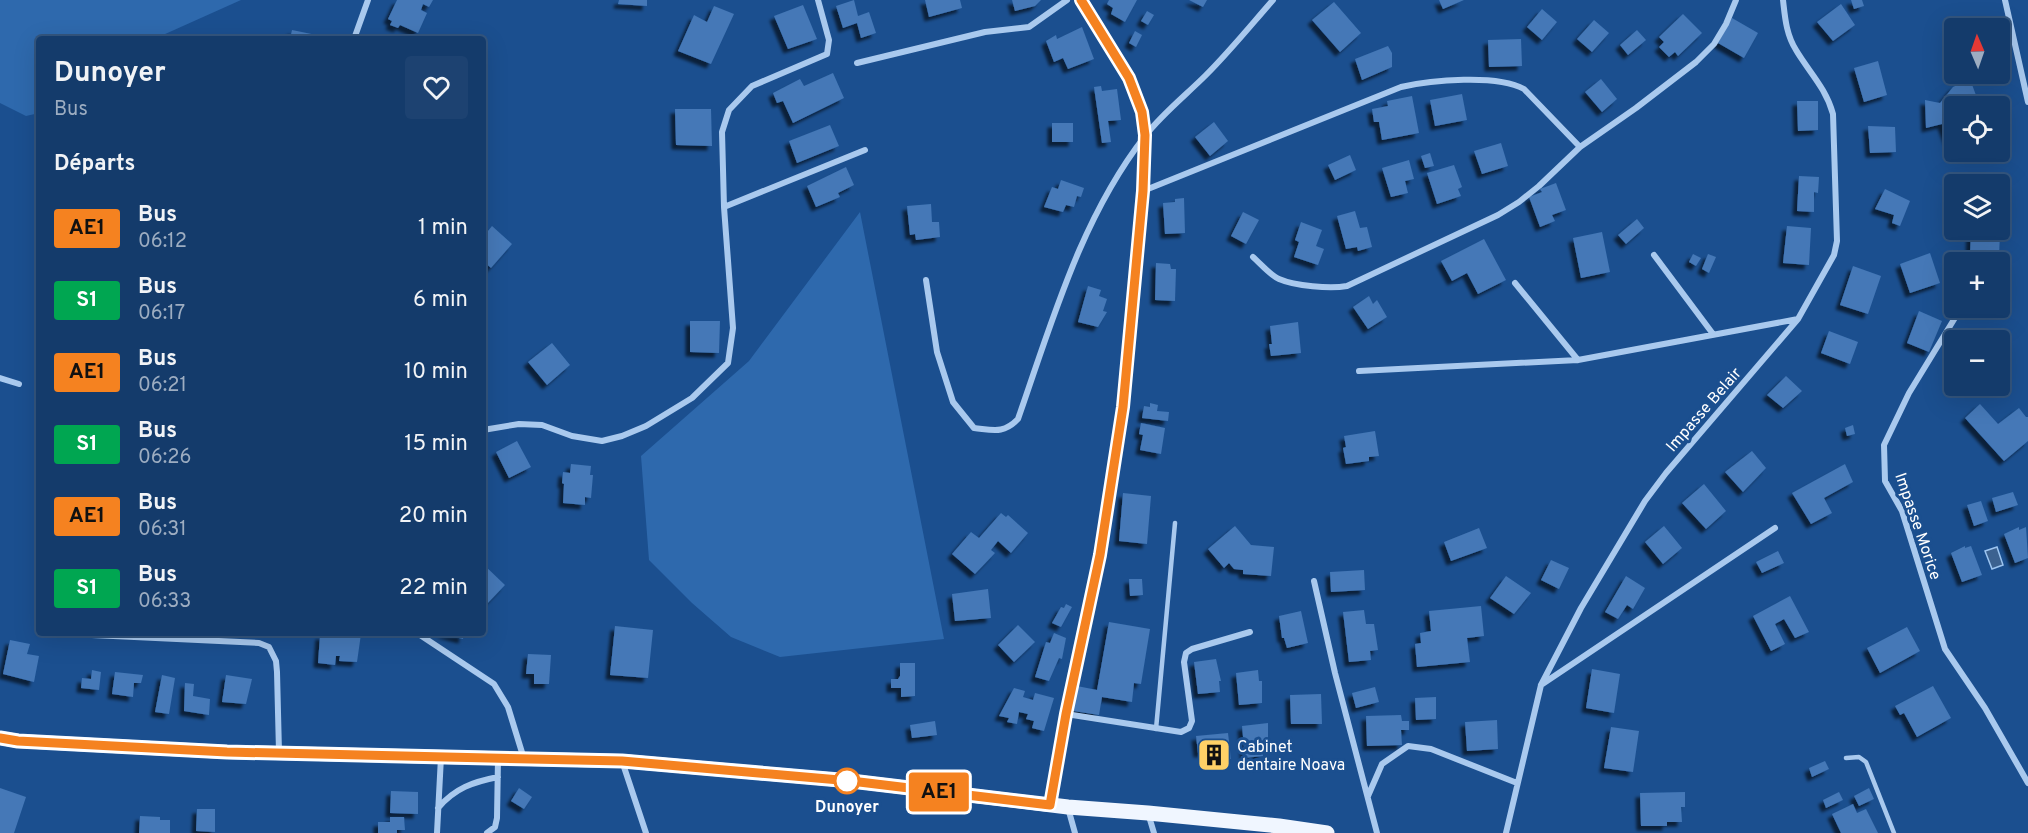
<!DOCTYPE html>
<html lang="fr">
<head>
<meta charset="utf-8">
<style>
	:root { --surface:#143b6b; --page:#1d4271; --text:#f1f3f6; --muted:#9dadc1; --line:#33557e }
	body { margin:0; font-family:Overpass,sans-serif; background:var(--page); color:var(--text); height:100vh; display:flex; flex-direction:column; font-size:22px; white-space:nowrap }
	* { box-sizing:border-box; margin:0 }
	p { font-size:20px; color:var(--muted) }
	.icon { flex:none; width:33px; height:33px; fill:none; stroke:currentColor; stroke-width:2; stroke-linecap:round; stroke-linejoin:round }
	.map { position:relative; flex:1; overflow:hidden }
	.side { position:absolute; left:36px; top:36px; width:450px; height:600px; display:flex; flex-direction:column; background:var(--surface); border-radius:6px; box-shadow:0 6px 24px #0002,0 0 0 2px var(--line) }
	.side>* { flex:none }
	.badge { padding:0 12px; border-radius:4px; font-size:21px; line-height:39px }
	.needle { width:39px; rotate:358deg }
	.fabs { position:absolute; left:1944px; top:18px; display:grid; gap:12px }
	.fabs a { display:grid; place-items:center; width:66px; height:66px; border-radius:6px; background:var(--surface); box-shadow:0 6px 24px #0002,0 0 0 2px var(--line); font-size:30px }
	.map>.badge { position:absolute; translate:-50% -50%; box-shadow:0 0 0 3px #fff }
	h2 { padding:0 18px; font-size:22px; line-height:54px }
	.round { display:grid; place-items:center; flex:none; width:63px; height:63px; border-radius:6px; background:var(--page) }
	.headline { display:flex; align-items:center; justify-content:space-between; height:102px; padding:0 18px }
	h1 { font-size:28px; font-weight:700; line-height:45px }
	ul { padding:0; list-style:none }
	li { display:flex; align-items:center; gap:18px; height:72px; padding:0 18px }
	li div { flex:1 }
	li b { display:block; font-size:22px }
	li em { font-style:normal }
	li .badge { min-width:66px; font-weight:700; text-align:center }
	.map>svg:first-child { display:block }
	.green { fill:#2e69ad }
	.water { fill:#3c6290; stroke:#9cc4f0; stroke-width:1.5 }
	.building { fill:#4478b7; filter:url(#shadow) }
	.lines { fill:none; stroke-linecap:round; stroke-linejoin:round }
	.service { stroke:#a9c9ee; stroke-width:4.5 }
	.minor { stroke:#a9c9ee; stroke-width:6 }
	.tertiary { stroke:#a9c9ee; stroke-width:10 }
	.primary { stroke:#f0f6ff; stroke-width:15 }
	.line-casing { stroke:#fff; stroke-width:14 }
	.line { stroke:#f58220; stroke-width:9 }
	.stop-dot { fill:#fff; stroke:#f58220; stroke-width:3 }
	.labels { text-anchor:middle; stroke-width:6; stroke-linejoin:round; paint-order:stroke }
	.street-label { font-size:16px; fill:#fff; stroke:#1b4f8f }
	.poi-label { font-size:16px; fill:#fff; stroke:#1b4f8f; text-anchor:start }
	.stop-label { font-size:16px; font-weight:bold; fill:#fff; stroke:#1b4f8f }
</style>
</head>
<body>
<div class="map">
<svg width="2028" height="833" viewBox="0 0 2028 833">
	<defs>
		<filter id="shadow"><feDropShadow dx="-4.5" dy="4.5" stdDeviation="1.5" flood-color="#0009"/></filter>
	</defs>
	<rect width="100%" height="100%" fill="#1b4f8f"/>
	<path class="green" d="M0 0H241L154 39H39V113L26 116 0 103Z
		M860 212 944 639 780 657 731 637 692 603 649 560 641 456 749 361Z"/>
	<path class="water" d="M1997 547 2003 565 1992 569 1985 551Z"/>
	<path class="building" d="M397 0H433L429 7 423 4 421 10 427 13 418 33 400 25 398 28 390 25 392 21 388 19Z
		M619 0H647V6L618 4Z
		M854 0 858 16 869 12 876 33 861 38 857 23 843 28 836 6Z
		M925 0H960L962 8 929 17Z
		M1012 0H1041L1035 6 1015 11Z
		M1109 0H1137L1125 22 1111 14 1113 8 1107 4Z
		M1189 0H1207L1203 7Z
		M1439 0H1464L1443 9Z
		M1851 0H1862L1864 6 1854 9Z
		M1334 2 1361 33 1340 52 1312 20Z
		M1841 4 1855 25 1833 41 1817 22Z
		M803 5 817 39 788 49 774 16Z
		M714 6 734 14 711 64 678 51 694 15 707 22Z
		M1542 9 1557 22 1542 40 1527 27Z
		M1147 11 1154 15 1148 25 1141 21Z
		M1683 14 1702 33 1678 56 1675 52 1669 57 1659 47 1664 42 1659 37Z
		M1732 18 1758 33 1744 58 1718 43Z
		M1594 20 1609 33 1592 52 1577 39Z
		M1082 27 1094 59 1068 69 1063 58 1054 62 1046 41 1056 35 1057 39Z
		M292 30 331 38V39H290Z
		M1637 30 1646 40 1628 55 1620 45Z
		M1135 31 1142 35 1136 47 1129 43Z
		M1521 39 1522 66 1489 67 1488 40Z
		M1388 46 1392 53V67L1362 80 1355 59Z
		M1878 61 1887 95 1864 102 1854 68Z
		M833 73 844 98 793 123 783 101 777 103 773 93 800 79 804 86Z
		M1601 79 1617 99 1602 112 1585 92Z
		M1970 79 1977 98 1964 106H1954V148L1950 145 1942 124 1926 128 1925 100 1940 103 1953 87Z
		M1101 86 1102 91 1117 89 1121 120 1108 121 1111 142 1102 143 1094 87Z
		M1462 94 1467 120 1435 126 1430 100Z
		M1412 96 1419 133 1382 140 1379 122H1374L1372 109 1388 106 1387 101Z
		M1797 101H1818V130L1798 131Z
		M675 109H711L712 146 676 145Z
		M1214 122 1228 141 1210 156 1195 137Z
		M1052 123H1073V142H1052Z
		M830 125 839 146 797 163 789 141Z
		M1868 126 1895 127 1896 152 1870 153Z
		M1501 143 1508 166 1482 174 1474 151Z
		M1430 153 1434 166 1425 168 1421 156Z
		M1350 155 1356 170 1335 180 1328 165Z
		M1409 160 1414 179 1405 181 1408 193 1391 197 1382 168Z
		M1454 165 1462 187 1458 189 1461 196 1437 204 1427 173Z
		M846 167 854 185 838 193 840 197 816 207 807 186Z
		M1799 176 1819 177 1818 193 1814 192V212L1797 211Z
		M1061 180 1084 188 1081 197 1077 196 1074 207 1066 205 1063 212 1044 207 1052 187 1058 189Z
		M1556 183 1566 210 1552 215 1555 221 1540 227 1529 197 1542 192 1540 189Z
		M1885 189 1910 201 1900 226 1892 223 1894 215 1875 209Z
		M1184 198 1185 233 1165 234 1163 203 1175 202V199Z
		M931 204 932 222H939L940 237 916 240 915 234 910 235 907 206Z
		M1355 211 1360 228 1367 227 1372 247 1358 251 1357 247 1346 249 1337 216Z
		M1243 212 1259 220 1246 244 1231 236Z
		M1637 219 1644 228 1626 244 1618 235Z
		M1301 222 1322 230 1316 246 1324 249 1318 265 1294 257 1299 242 1295 240Z
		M492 226 512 244 491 268 483 261V237Z
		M1787 226 1811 228 1809 265 1783 263Z
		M1971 230H1992V233H2000L1999 256 1970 254Z
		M1602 232 1610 272 1581 278 1573 238Z
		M1484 239 1506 280 1478 294 1467 273 1452 281 1441 261Z
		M1930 253 1940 283 1910 293 1900 264Z
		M1693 254 1701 258 1696 266 1689 262Z
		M1708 254 1716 257 1709 273 1702 269Z
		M1156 263 1170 264 1171 269H1176L1175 301 1155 300Z
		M1853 266 1881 276 1868 314 1840 305Z
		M1088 286 1101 290 1099 296 1107 299 1103 311 1107 312 1098 327 1078 322Z
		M1369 296 1373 304 1377 300 1387 317 1368 329 1353 307Z
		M1919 311 1942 321 1929 352 1907 343Z
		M690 321H720L719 353 690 352Z
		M1298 322 1301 353 1271 356 1269 344H1272L1270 326Z
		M1829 331 1858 342 1850 364 1821 353Z
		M552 343 570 365 547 385 528 362Z
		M1786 376 1802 391 1783 408 1767 395Z
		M1150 403 1158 405 1157 411 1169 412 1168 421 1142 418 1144 406 1150 407Z
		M1980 404 1998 424 2019 408 2026 417H2028V441L2004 461 1965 418Z
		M1141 423 1165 428 1161 454 1140 450 1143 435 1139 434Z
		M1853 425 1855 434 1847 436 1845 428Z
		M1375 431 1379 456 1369 457V461L1346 464 1343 448 1346 447 1344 436Z
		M517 441 531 467 509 478 496 452Z
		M1752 451 1766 468 1743 492 1725 472Z
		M571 464 591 466 590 475H593L591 498 585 497V505L563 503 564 484 562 483 563 472 570 473Z
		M1845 464 1853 482 1824 498 1832 513 1811 524 1792 493Z
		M1704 484 1726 511 1706 529 1682 503Z
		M2013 492 2018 505 1996 512 1992 498Z
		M1123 493 1151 496 1147 544 1119 541Z
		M1981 501 1988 521 1974 526 1967 505Z
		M1001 513 1006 517 1008 515 1028 533 1011 553 998 541 991 550 995 553 975 574 952 554 971 532 979 538Z
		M1235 526 1251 545 1274 547 1271 576 1243 574V570L1234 569 1229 563 1224 568 1208 549Z
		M1664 526 1682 548 1663 564 1645 542Z
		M2019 527V530L2026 527 2028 558 2015 563 2004 534Z
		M1479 528 1487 548 1451 561 1444 542Z
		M1965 546V548L1971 546 1982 575 1962 582 1951 553Z
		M1778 551 1784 563 1762 573 1756 562Z
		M1551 560 1569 568 1559 589 1541 580Z
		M483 564 505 585 486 605 483 602Z
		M1364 570 1365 590 1331 592 1330 572Z
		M1506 576 1531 593 1514 614 1490 598Z
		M1626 576 1645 588 1633 609 1627 605 1618 619 1605 612Z
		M1129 579H1142L1143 595 1130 596Z
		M988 589 991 618 955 621 952 594Z
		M1790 596 1809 632 1795 638 1784 619 1775 624 1785 644 1771 651 1753 616Z
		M1066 604 1072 607 1061 627 1052 623 1061 607 1064 608Z
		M1481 606 1484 636 1467 638 1470 662 1417 667 1415 644 1421 643 1420 633 1431 631 1429 611Z
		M1364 610 1366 624H1374L1378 650 1370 651 1371 660 1349 662 1343 612Z
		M1301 611 1308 643 1287 648 1284 638H1282L1279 616Z
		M1109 622 1150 629 1141 684 1134 683 1132 702 1102 697 1099 715 1073 711 1077 686 1097 690Z
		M1018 625 1035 642 1014 662 998 645Z
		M615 626 653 630 648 678 610 675Z
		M1907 627 1920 651 1880 673 1867 648Z
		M344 633 361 634 357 662 339 661 340 656H336L335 665 318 663 320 635 344 638Z
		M440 633H464L463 639Z
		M1054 633 1066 638 1062 659 1059 658 1049 681 1035 677 1046 642 1050 643Z
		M10 640 30 644 27 654 39 656 34 682 3 674Z
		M528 654 551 655 549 684H534V674H526Z
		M1216 659 1221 681H1219L1220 692 1198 694 1194 662Z
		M900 663H915V696L901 697V688H891V679H898L900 676Z
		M1592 669 1620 674 1614 713 1586 708Z
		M92 670 101 672 99 690 81 688 82 678 91 679Z
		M1258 670 1259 681H1262V703L1239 705 1236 673Z
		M115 672 143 675 141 683H134L133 697 112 694Z
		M162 675 175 678 169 714 155 712Z
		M226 675 252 679 246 704 222 702Z
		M185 683 194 684 193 696 210 699 209 715 184 711Z
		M1933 686 1951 718 1917 737 1904 713 1900 715 1895 706Z
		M1375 687 1379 702 1356 708 1352 693Z
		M1014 688 1025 691 1023 697 1033 700 1035 693 1054 698 1044 731 1032 728 1034 721 1026 719 1028 714 1019 712 1017 724 1007 722 1009 718 999 716Z
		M1321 694 1322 724H1291L1290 695Z
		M1436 697V719L1416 720 1415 698Z
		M1401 715 1402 721H1409V730H1401L1402 745 1367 746 1366 716Z
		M1497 720 1498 749 1467 751 1465 722Z
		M935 721 937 735 912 738 910 725Z
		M1268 723V745L1261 746 1263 756 1245 758 1242 726Z
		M1611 727 1639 731 1633 772 1604 768Z
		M1228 733 1231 759H1209L1208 752 1198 753 1196 736Z
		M1825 761 1829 769 1812 777 1809 768Z
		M0 788 26 797 14 833H0Z
		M519 788 532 797 524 809 511 801Z
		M1869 788 1874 799 1859 806 1854 796Z
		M391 791 418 792V814L390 813Z
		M1685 792V807H1681L1682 822H1667V826H1641L1640 793Z
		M1839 792 1843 800 1826 808 1823 800Z
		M1853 804 1857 813 1866 809 1878 833H1841L1832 814Z
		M197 809H215V832L196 831Z
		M140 816 160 817V820H170V833H139Z
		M390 817H404L405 830H397V833H378V822H390Z"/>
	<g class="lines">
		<path class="service" d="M1156 729 1175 523
			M1846 758 1859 757 1866 762 1894 833"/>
		<path class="minor" d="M2005 0 2028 102
			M354 39 368 0
			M857 63 985 32 1029 27 1067 0
			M1143 191 1401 87C1431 80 1497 74 1524 89L1580 147
			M724 207 865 150
			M1654 255 1713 334
			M1253 257C1261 264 1270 275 1279 279 1295 286 1330 289 1347 286L1498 215 1519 202 1539 186 1580 147 1636 108 1696 62 1714 44 1726 24 1736 0
			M926 280 937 352 953 402 974 428C994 430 1003 434 1018 419 1052 322 1081 218 1145 136 1162 114 1186 95 1206 75 1230 51 1251 25 1273 0
			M1515 283 1578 360
			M1961 308 1909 393 1884 445 1885 481 1902 511 1945 649 1985 708 2028 783
			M1359 371 1578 360 1798 319
			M0 378 19 384
			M483 430 519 424 542 425 572 436 602 441 622 436 646 426 692 398 728 363 733 328 724 207 722 132 729 110 752 86 827 54 829 40 818 0
			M1314 581 1335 673 1377 833
			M417 633 494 684 508 707 524 759
			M92 635 259 643 269 647 276 661 277 672 279 752
			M1541 685 1775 528
			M1066 714 1181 732 1189 728 1192 721 1184 662 1186 653 1192 649 1250 632
			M622 761 646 833
			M1368 796 1382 764 1408 746 1431 749 1517 783
			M438 808C455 788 473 782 498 777
			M1068 808 1075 833
			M1148 813 1154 833
			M437 833 441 757
			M487 833 495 827 497 818 498 759
			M1506 833 1541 685 1581 608 1645 501 1666 473 1798 319 1834 255 1837 241 1833 114C1826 88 1809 72 1796 50 1786 34 1785 17 1783 0"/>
		<path class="tertiary" d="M1050 805 1066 714 1100 555 1123 407 1143 191 1145 135 1142 112 1129 78 1081 0"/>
		<path class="primary" d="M0 738 18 741 227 752 622 761 851 781 1068 807 1148 813 1279 826 1327 833"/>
	</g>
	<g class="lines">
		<g class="line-casing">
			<path id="line" d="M0 738 18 741 227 752 622 761 851 781 1050 805 1066 714 1100 555 1123 407 1143 191 1145 135 1142 112 1129 78 1081 0"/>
		</g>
		<use href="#line" class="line"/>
	</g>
	<defs>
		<g id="building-square" transform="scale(1.725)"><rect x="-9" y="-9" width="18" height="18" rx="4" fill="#ffd166" stroke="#1b4f8f"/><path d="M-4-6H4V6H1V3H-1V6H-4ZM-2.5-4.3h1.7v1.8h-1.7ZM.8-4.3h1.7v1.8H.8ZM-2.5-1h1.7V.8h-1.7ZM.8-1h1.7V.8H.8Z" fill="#111"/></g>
	</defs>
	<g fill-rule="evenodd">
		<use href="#building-square" x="1214" y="755"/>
	</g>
	<circle class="stop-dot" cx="847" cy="781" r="12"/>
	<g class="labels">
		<g class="street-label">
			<text transform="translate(1703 409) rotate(-49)" y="6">Impasse Belair</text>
			<text transform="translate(1919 526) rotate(71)" y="6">Impasse Morice</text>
		</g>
		<g class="poi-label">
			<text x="1237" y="752">Cabinet<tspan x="1237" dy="18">dentaire Noava</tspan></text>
		</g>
		<g class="stop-label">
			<text x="847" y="812">Dunoyer</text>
		</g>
	</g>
</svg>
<div class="fabs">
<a><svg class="needle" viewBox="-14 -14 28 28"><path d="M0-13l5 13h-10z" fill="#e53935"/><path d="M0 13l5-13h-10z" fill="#9dadc1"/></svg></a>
<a><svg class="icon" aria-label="locate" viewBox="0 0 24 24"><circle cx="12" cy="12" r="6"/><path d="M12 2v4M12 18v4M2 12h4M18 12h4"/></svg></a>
<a><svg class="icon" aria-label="layers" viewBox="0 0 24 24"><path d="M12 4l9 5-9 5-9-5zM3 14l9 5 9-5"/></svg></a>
<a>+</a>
<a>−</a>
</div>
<b class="badge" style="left:939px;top:792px;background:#f58220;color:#111">AE1</b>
<section class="side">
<div class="headline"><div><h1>Dunoyer</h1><p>Bus</p></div><a class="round"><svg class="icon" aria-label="heart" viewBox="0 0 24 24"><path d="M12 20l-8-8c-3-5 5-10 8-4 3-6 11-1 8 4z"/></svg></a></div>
<h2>Départs</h2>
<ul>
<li><span class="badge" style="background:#f58220;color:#111">AE1</span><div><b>Bus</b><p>06:12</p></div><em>1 min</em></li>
<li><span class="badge" style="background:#00a651;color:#fff">S1</span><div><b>Bus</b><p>06:17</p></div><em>6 min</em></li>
<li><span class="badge" style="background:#f58220;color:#111">AE1</span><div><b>Bus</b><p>06:21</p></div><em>10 min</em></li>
<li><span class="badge" style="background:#00a651;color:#fff">S1</span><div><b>Bus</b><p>06:26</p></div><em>15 min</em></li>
<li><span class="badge" style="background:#f58220;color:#111">AE1</span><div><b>Bus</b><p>06:31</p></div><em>20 min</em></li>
<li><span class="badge" style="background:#00a651;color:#fff">S1</span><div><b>Bus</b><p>06:33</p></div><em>22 min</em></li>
</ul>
</section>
</div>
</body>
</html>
